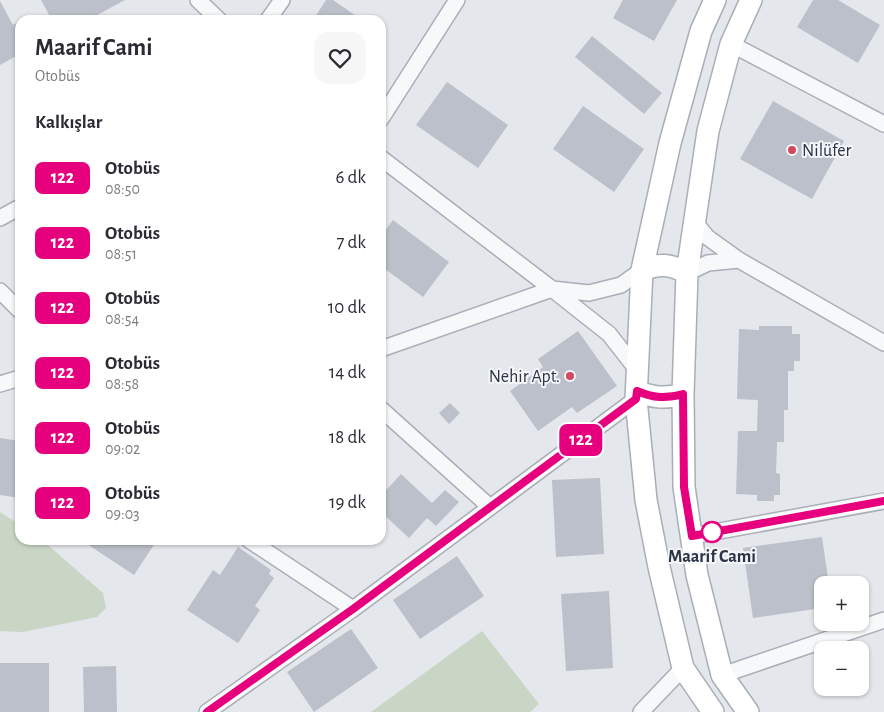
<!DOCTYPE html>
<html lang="tr">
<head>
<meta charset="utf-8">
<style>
	:root { --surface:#fff; --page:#f7f7f7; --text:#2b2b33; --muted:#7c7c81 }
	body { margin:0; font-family:"Alegreya Sans",sans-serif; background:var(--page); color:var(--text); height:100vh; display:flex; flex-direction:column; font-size:19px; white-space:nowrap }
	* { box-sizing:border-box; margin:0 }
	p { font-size:16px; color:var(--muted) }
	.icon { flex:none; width:28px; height:28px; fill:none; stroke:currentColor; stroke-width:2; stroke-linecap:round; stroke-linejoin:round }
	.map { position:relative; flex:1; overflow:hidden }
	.panel { position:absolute; left:15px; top:15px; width:371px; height:530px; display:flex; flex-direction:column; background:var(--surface); border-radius:15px; box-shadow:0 1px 4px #0004 }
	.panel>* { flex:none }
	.badge { padding:0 10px; border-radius:8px; font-size:18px; line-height:32px }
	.buttons { position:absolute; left:814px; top:576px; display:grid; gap:10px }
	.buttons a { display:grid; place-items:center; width:55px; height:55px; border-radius:10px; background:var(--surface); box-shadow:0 1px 4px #0004; font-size:25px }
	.map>.badge { position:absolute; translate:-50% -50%; box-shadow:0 0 0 2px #fff }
	h2 { padding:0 20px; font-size:19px; line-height:45px }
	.round { display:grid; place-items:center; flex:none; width:52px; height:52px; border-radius:15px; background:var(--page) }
	.head { display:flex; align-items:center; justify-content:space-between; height:85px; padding:0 20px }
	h1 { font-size:24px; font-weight:600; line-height:38px }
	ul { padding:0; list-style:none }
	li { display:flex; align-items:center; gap:15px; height:65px; padding:0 20px }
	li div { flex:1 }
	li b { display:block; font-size:19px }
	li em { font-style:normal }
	li .badge { min-width:55px; font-weight:700; text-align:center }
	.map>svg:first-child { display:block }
	.green { fill:#c9d6c5 }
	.building { fill:#bbc0ca }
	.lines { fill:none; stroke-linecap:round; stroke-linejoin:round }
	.street-casing { stroke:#a9aeb7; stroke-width:18 }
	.secondary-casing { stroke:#a9aeb7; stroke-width:24 }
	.street { stroke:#f7f8fa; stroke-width:15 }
	.secondary { stroke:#fff; stroke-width:21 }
	.line-casing { stroke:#fff; stroke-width:11 }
	.line { stroke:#e6007e; stroke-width:8 }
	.poi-dot { fill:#d1495b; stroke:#f4f6f9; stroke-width:2 }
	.stop-dot { fill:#fff; stroke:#e6007e; stroke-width:2.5 }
	.labels { text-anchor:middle; stroke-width:4; stroke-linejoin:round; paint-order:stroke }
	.poi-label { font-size:18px; fill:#2b3445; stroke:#f4f6f9; text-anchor:start }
	.stop-label { font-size:18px; font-weight:bold; fill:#2b3445; stroke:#f4f6f9 }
</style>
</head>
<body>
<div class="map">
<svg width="884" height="712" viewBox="0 0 884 712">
	<rect width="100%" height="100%" fill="#e4e7ec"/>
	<path class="green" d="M0 512 20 525V540H42L103 593 106 608 97 617 23 632 0 631Z
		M482 631 539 704 530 712H371Z"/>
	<path class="building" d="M41 0H125L88 20H52Z
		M326 0H333L362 20H313Z
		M623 0H677L654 41 613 18Z
		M813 0H838L880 25 858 63 797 27Z
		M0 1 13 25 20 21V54L0 65Z
		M592 36 662 93 644 114 575 57Z
		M447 82 508 125 478 168 416 125Z
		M773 101 844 141 812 199 740 159Z
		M583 106 644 149 614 192 553 149Z
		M393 220 449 262 423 297 381 266V236Z
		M759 326H792V334H800V361H794V371H788V410H784V442H777L776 473 780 474V495H774V501H757V495L736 494 738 431H757L758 400 737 399 739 329 759 330Z
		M578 331 617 386 577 413 572 407 538 431 510 391 543 367 538 359Z
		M450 403 460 413 449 424 439 413Z
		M0 438 20 441V498L0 495Z
		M401 474 432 503 445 490 459 502 436 526 427 518 409 538 381 512V496Z
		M600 478 604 554 556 557 552 480Z
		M822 537 829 585H822V608L753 618 743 548Z
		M81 540H157L134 575Z
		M238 547 271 570 269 574 274 578 255 606 260 610 238 643 187 610 213 570 220 575Z
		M457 556 484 596 420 639 393 600Z
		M609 591 613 668 566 671 561 594Z
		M351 629 378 668 314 712 287 672Z
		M0 663H49V712H0Z
		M116 666 117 712H84L83 667Z"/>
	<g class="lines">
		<g class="street-casing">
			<path id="street" d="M198 0 219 20
				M268 20 282 0
				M731 44 884 124
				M381 119 457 0
				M381 158 552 289 589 293 621 285 642 270
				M0 218 20 207
				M695 222 707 237 739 260
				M687 273 708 263 739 260 884 343
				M0 291 20 311
				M381 349 552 289 609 334 638 371
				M0 384 20 378
				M381 409 490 507
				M692 536 884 501
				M249 540 353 609
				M722 675 884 620
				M207 712 353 609 636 399
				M641 712 683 668"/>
		</g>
		<g class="secondary-casing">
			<path id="secondary" d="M642 270C659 263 671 264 687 273
				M637 391C653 398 666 399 683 394
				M713 712 683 668 659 567 646 500 636 399 642 270 670 143 701 31 715 0
				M748 712 722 675 697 575 684 487 683 394 687 273 708 131 731 44 751 0"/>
		</g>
		<use href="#street" class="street"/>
		<use href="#secondary" class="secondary"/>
	</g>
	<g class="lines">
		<g class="line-casing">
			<path id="line" d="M207 712 353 609 636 399 637 391C653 398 666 399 683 394L684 487 692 536 884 501"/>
		</g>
		<use href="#line" class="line"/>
	</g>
	<g class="poi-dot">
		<circle cx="792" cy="150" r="5"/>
		<circle cx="570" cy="376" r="5"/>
	</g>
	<circle class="stop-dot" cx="712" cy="532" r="10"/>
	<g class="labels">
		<g class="poi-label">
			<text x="802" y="156">Nilüfer</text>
			<text x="560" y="382" text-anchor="end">Nehir Apt.</text>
		</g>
		<g class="stop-label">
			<text x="712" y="562">Maarif Cami</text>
		</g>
	</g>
</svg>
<div class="buttons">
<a>+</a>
<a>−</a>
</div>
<b class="badge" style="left:581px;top:440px;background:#e6007e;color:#fff">122</b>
<section class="panel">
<div class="head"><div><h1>Maarif Cami</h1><p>Otobüs</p></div><a class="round"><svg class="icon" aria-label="heart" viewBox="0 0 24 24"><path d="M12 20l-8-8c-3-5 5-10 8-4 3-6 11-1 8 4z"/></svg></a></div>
<h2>Kalkışlar</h2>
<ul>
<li><span class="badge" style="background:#e6007e;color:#fff">122</span><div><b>Otobüs</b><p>08:50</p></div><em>6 dk</em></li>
<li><span class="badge" style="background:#e6007e;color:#fff">122</span><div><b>Otobüs</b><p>08:51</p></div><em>7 dk</em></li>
<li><span class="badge" style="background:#e6007e;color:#fff">122</span><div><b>Otobüs</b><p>08:54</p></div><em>10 dk</em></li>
<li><span class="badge" style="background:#e6007e;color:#fff">122</span><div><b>Otobüs</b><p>08:58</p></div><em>14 dk</em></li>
<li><span class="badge" style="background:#e6007e;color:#fff">122</span><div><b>Otobüs</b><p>09:02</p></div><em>18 dk</em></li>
<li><span class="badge" style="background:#e6007e;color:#fff">122</span><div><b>Otobüs</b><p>09:03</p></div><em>19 dk</em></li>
</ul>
</section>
</div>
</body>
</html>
